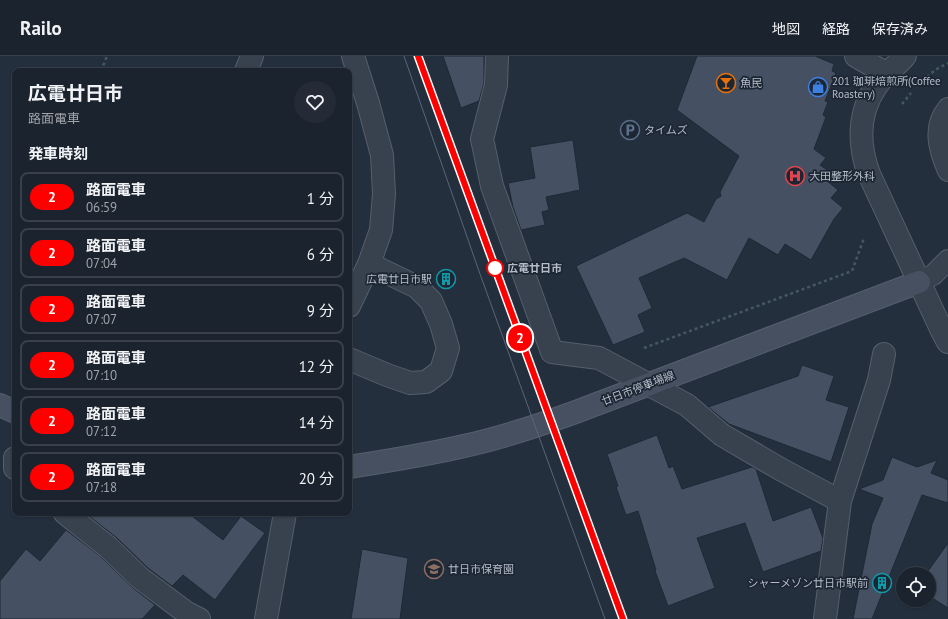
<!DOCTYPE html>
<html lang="ja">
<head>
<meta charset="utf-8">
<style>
	:root { --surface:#1b232e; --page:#242b36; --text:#f1f3f6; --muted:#a0a4aa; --line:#39404a }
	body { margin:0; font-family:"PT Sans","Noto Sans JP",sans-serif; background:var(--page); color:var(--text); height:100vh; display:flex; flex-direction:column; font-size:15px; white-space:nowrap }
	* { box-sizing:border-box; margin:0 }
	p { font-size:13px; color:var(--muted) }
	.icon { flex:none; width:22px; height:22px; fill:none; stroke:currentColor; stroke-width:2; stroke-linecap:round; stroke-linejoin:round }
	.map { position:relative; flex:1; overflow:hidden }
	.panel { position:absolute; left:12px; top:12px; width:340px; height:448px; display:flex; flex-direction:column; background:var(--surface); border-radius:8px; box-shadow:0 1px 3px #0004,0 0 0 1px var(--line) }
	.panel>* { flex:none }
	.badge { padding:0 8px; border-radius:13px; font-size:14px; line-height:26px }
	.fabs { position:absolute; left:896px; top:511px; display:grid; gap:8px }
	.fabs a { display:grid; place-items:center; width:40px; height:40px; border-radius:50%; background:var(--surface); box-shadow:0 1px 3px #0004,0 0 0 1px var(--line); font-size:20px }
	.map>.badge { position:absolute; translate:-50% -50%; box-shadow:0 0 0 2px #fff }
	h2 { padding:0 16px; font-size:15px; line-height:36px }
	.round { display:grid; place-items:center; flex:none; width:42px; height:42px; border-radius:21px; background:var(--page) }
	.summary { display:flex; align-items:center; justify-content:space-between; height:68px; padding:0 16px }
	h1 { font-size:19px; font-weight:700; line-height:30px }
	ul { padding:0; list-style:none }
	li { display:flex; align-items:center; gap:12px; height:50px; margin:0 8px 6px; padding:0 8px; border:2px solid var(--line); border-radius:8px }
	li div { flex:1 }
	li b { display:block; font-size:15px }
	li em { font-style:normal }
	li .badge { min-width:44px; font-weight:700; text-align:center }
	header { display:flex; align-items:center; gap:24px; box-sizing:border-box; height:56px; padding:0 20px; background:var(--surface); border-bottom:1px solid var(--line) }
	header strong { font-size:19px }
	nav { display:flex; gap:22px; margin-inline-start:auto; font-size:14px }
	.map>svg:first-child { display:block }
	.building { fill:#455162; stroke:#1f2835 }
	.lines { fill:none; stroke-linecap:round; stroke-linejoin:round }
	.service-casing { stroke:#565f6c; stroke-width:22 }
	.minor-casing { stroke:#565f6c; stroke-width:24 }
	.tertiary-casing { stroke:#565f6c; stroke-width:24 }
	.secondary-casing { stroke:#565f6c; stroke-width:24 }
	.path { stroke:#44595c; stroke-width:2.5; stroke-dasharray:3 3; stroke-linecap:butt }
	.service { stroke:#38414e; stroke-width:20 }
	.minor { stroke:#38414e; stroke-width:22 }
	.tertiary { stroke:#38414e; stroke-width:22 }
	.secondary { stroke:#465061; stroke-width:22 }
	.tram { stroke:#5a6575; stroke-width:1 }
	.line-casing { stroke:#fff; stroke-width:9 }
	.line { stroke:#f00; stroke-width:6 }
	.stop-dot { fill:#fff; stroke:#f00; stroke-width:2 }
	.labels { text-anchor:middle; stroke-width:3.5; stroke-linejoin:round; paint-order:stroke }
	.poi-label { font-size:11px; fill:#b4bcc9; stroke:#1d2633; text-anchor:start }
	.stop-label { font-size:11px; font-weight:bold; fill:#b4bcc9; stroke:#1d2633; text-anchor:start }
	.street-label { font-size:11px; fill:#b4bcc9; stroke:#1d2633 }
</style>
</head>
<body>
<header>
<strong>Railo</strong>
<nav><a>地図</a><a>経路</a><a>保存済み</a></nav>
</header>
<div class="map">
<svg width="948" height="563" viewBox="0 0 948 563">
	<rect width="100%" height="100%" fill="#242f3e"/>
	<path class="building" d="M443 0H484V27L479 45 461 52Z
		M697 0H815L834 8 832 15 836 17 825 45 828 46 823 59 826 61 814 93 826 102 820 109 830 116 825 123 838 134 831 142 843 152 834 163 811 204 785 188 778 199 749 182 727 224 684 202 639 222 652 252 638 259 645 276 613 289 576 210 687 157 704 166 716 143 721 140 720 136 739 100 677 54Z
		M573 84 580 134 546 141 549 154 542 156 545 169 521 174 513 151 508 127 535 122 530 91Z
		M802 309 834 320 826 344 849 351 831 406 729 368 708 351 798 320Z
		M657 379 669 412 673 410 682 433 752 411 756 413 773 465 811 451 823 482 821 495 763 516 745 467 697 482 715 532 668 550 655 515 656 514 638 455 626 459 616 431 618 430 607 398Z
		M892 401 917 411 937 404 931 417 948 424V447L922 439 872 563H853L872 468 883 442 859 433 883 424Z
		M85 457H188L223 484 241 460 265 477 215 544 183 519 172 530 148 512 117 482Z
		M66 474 100 500 133 532 155 549 142 563H0V525L26 493 40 505Z
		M948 487V552L929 540V518H926Z
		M362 493 408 502 400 563H351Z"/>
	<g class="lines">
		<g class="service-casing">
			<path id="service" d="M948 52C932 71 939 94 948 115
				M919 226 933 219 948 204"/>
		</g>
		<g class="minor-casing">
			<path id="minor" d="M497 0 496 29 482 83 492 130 552 296 599 302 687 349 722 379 782 414 840 445
				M856 0 887 18
				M246 15 252 0
				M349 250 369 208 381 174 384 138 382 99 368 47 353 0
				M349 303 387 319 410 327 426 326 441 315 448 292 441 268 431 245 417 231 369 208
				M15 402V412
				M65 457 108 491 140 522 187 557 199 563
				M825 563 840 445 879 324 884 298"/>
		</g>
		<g class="tertiary-casing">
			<path id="tertiary" d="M905 0C896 10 885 18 877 29 858 56 858 88 869 118L942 275 948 286
				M266 563 285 457"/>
		</g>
		<g class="secondary-casing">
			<path id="secondary" d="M0 349 15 356
				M349 411C387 405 426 399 464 390 501 382 537 370 573 357L919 226"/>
		</g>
		<path class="path" d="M101 15 107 0
			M927 21 935 14 948 7
			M902 48 911 37
			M644 292 852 215 864 182"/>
		<use href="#service" class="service"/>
		<use href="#minor" class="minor"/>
		<use href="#tertiary" class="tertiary"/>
		<use href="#secondary" class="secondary"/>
		<path class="tram" d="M404 0 480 218 605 563
			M418 0 623 563"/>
	</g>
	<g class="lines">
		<g class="line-casing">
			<path id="line" d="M418 0 623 563"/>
		</g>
		<use href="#line" class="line"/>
	</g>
	<defs>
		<g id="bar-ring" transform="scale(1)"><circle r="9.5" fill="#1d2633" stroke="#e8710a" stroke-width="1.5"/><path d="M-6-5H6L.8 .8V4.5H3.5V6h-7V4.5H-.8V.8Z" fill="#e8710a"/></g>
		<g id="shop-ring" transform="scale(1)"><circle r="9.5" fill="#1d2633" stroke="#3f7fe0" stroke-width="1.5"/><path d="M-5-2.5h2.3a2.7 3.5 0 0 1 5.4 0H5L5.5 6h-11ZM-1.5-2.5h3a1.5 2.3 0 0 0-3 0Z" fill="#3f7fe0"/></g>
		<g id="parking-ring" transform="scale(1)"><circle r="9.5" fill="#1d2633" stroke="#5c6f8a" stroke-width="1.5"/><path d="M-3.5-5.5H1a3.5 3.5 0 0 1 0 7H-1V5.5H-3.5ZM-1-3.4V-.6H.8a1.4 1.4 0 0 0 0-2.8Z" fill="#5c6f8a"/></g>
		<g id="hospital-ring" transform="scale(1)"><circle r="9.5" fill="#1d2633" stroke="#e0444e" stroke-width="1.5"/><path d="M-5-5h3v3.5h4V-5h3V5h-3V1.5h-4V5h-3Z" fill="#e0444e"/></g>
		<g id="building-ring" transform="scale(1)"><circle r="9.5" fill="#1d2633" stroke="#0f9aa8" stroke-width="1.5"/><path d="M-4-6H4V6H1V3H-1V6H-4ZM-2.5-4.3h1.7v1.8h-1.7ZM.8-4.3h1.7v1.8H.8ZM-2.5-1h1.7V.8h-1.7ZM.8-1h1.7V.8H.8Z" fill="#0f9aa8"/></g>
		<g id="school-ring" transform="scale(1)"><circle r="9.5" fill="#1d2633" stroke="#8d6e63" stroke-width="1.5"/><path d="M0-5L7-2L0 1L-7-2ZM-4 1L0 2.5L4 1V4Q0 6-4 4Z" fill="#8d6e63"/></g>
	</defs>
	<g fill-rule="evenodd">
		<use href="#bar-ring" x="726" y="27"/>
		<use href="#shop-ring" x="818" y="31"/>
		<use href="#parking-ring" x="630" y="74"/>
		<use href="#hospital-ring" x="795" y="120"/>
		<use href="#building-ring" x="446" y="223"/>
		<use href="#school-ring" x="434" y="513"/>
		<use href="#building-ring" x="882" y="527"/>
	</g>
	<circle class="stop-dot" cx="495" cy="212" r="8"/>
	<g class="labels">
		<g class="poi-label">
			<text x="832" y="29">201 珈琲焙煎所(Coffee<tspan x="832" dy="13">Roastery)</tspan></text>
			<text x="740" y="31">魚民</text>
			<text x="644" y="78">タイムズ</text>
			<text x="809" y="124">大田整形外科</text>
			<text x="432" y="227" text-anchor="end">広電廿日市駅</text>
			<text x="448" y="517">廿日市保育園</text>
			<text x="868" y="531" text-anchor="end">シャーメゾン廿日市駅前</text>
		</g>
		<g class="stop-label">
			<text x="507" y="216">広電廿日市</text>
		</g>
		<g class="street-label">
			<text transform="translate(638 332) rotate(-21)" y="4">廿日市停車場線</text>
		</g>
	</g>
</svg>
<div class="fabs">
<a><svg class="icon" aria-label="locate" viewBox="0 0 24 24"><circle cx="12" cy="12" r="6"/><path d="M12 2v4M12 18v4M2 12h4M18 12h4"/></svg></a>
</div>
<b class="badge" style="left:520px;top:282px;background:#f00;color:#fff">2</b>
<section class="panel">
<div class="summary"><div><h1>広電廿日市</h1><p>路面電車</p></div><a class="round"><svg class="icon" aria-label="heart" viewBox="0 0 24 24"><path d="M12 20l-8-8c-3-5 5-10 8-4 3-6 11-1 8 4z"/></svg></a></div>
<h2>発車時刻</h2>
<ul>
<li><span class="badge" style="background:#f00;color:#fff">2</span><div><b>路面電車</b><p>06:59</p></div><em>1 分</em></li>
<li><span class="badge" style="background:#f00;color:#fff">2</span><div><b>路面電車</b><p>07:04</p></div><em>6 分</em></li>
<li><span class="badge" style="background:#f00;color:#fff">2</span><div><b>路面電車</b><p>07:07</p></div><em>9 分</em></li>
<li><span class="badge" style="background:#f00;color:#fff">2</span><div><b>路面電車</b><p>07:10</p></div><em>12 分</em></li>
<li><span class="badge" style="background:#f00;color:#fff">2</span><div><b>路面電車</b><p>07:12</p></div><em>14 分</em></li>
<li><span class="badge" style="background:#f00;color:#fff">2</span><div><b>路面電車</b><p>07:18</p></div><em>20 分</em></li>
</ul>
</section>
</div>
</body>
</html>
